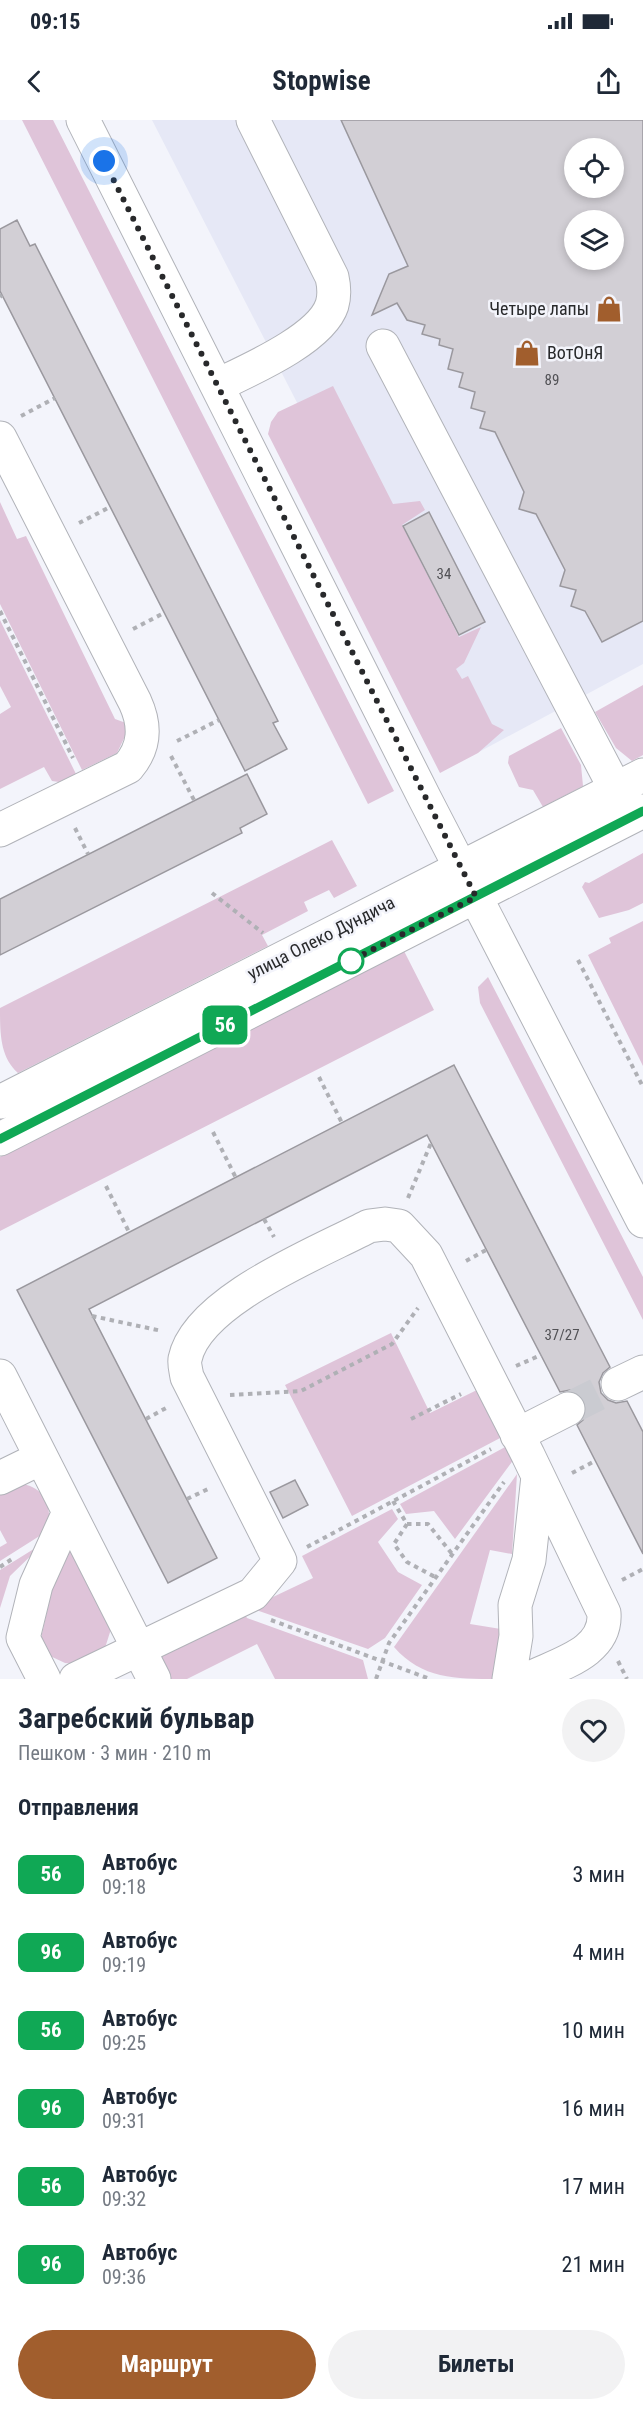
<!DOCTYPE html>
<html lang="ru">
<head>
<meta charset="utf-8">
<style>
	:root { --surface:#fff; --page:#f2f2f3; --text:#1f2937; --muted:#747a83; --accent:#a15e2d }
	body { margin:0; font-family:"Roboto Condensed",sans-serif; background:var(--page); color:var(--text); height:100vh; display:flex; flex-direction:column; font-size:22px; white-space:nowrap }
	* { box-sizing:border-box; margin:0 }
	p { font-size:20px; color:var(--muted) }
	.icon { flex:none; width:33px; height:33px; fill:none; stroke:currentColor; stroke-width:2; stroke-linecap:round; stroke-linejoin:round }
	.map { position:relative; height:1559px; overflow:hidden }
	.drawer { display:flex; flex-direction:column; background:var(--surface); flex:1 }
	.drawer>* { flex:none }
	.badge { padding:0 12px; border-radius:9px; font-size:21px; line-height:39px }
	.fabs { position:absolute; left:564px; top:18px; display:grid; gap:12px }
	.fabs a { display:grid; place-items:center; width:60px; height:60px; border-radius:50%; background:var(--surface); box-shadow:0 3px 9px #0003; font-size:30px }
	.you { position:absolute; width:30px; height:30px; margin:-15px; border:4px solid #fff; border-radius:50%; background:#1a73e8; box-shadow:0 0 0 9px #1a73e833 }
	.map>.badge { position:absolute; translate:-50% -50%; box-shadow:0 0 0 3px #fff }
	h2 { padding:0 18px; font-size:22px; line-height:54px }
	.round { display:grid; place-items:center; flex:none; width:63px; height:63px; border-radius:32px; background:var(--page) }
	.head { display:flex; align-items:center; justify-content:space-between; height:102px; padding:0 18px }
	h1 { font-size:28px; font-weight:700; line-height:45px }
	.cta { display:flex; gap:12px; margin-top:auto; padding:12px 18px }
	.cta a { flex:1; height:69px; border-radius:36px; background:var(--accent); color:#fff; font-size:24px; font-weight:700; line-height:69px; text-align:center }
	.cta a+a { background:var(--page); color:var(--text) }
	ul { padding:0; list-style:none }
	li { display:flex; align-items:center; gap:18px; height:78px; padding:0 18px }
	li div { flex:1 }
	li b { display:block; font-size:22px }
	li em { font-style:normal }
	li .badge { min-width:66px; font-weight:700; text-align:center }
	.status { display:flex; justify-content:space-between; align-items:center; height:42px; padding:0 30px; background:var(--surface); direction:ltr }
	.status svg { height:16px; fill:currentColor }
	header { display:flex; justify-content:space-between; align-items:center; height:78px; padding:0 18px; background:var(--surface); font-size:27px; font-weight:700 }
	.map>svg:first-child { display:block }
	.built { fill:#e6e8f6; fill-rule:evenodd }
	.green { fill:#dfc4d9 }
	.building { fill:#d2cfd5; stroke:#9a989e; stroke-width:1.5; fill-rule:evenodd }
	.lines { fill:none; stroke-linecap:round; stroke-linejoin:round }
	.minor-tunnel { stroke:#cacbd1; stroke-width:33; stroke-dasharray:33 16; stroke-linecap:butt }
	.minor-casing { stroke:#b1b3b9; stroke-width:35 }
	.path { stroke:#afb0b5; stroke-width:4; stroke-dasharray:4.5 4.5; stroke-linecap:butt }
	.minor { stroke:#fff; stroke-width:33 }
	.line-casing { stroke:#fff; stroke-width:14 }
	.line { stroke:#10a855; stroke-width:9 }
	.walk { stroke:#28292b; stroke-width:6; stroke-dasharray:0 10.8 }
	.stop-dot { fill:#fff; stroke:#10a855; stroke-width:3 }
	.labels { text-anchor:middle; stroke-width:5; stroke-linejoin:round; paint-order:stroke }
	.number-label { font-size:15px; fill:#525256 }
	.poi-label { font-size:18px; fill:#28292b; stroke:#f3f4fb; text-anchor:end }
	.street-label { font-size:18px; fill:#28292b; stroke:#f3f4fb }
</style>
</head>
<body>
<div class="status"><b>09:15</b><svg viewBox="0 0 49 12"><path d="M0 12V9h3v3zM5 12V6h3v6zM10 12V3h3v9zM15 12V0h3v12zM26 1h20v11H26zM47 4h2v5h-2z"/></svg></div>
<header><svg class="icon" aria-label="back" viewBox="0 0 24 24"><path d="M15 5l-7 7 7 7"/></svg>Stopwise<svg class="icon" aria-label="share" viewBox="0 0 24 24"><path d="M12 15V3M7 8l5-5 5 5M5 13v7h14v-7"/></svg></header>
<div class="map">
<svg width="643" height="1559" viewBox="0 0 643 1559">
	<rect width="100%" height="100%" fill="#f3f4fb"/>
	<path class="built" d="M152 0H643V544L479 632 427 532 459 515 404 406 369 423ZM574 28H614V68H574ZM574 100H614V140H574Z"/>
	<path class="green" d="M22 0H53L394 671 368 684Z
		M333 266 393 384 420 381 425 390 402 405 459 517 481 507 464 543 456 549 462 559 468 556 492 604 504 610 478 633 440 653 268 314 271 302 278 292Z
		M0 382 17 419 26 416 115 599 126 603 128 610 117 633 82 650 0 484Z
		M0 500 76 654 59 662 52 661 44 647 0 669V594L11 587 0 566Z
		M643 565V635L632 641 616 628 595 592Z
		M561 608 581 645 583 666 543 687 533 670 519 667 508 643 509 636Z
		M332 720 357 766 334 778 329 770 304 782 308 791 262 815 268 826 18 953C0 937 0 913 0 888Z
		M643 733V783L629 790 599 798 582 767 585 762 589 763Z
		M643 801V946L588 835 611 823 609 818Z
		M404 831 434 890 0 1111V1037Z
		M488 857 643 1157V1200L480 883 478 867Z
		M391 1213 430 1293 479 1269 502 1317 352 1396 285 1265Z
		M507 1326 514 1339 455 1419 434 1391 406 1394 400 1384Z
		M517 1354 512 1434 490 1430 470 1504 507 1510 497 1559C455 1559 422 1559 394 1527Z
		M23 1364C47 1369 51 1388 49 1410L0 1441V1427L7 1423 0 1410V1372Z
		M392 1389 398 1399 378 1422 398 1452 422 1465 385 1518 368 1529 253 1489 252 1487 313 1458 302 1436Z
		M45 1422 10 1456 0 1488V1450Z
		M70 1429 111 1509 105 1528 78 1544 65 1543 48 1535 41 1518 59 1439Z
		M243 1491 247 1498 363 1540 368 1559H275L257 1524 187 1559H168L161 1536Z"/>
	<path class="building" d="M341 0H643V501L602 522 585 491 571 486 576 470 560 466 565 450 536 394 519 389 524 372 495 312 480 308 485 292 471 288 475 272 459 267 463 253 448 249 453 229 439 225 440 219 422 214 425 205 407 200 397 183 372 195 389 154 408 146ZM574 28H614V68H574ZM574 100H614V140H574Z
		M17 100 30 126 35 124 278 601 273 603 287 629 245 651 0 171V109Z
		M429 392 485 502 459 515 403 406Z
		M247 654 267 694 240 708 242 713 0 835V779Z
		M454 945 610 1247 603 1253 599 1262 601 1273 608 1280 616 1283 627 1281 643 1312V1434L577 1305 583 1300 587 1291 584 1280 579 1274 570 1270 560 1272 427 1015 89 1189 217 1438 168 1463 17 1170Z
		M295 1360 308 1385 283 1398 270 1372Z"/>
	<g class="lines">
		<path class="minor-tunnel" d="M568 1289 618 1264"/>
		<g class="minor-casing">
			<path id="minor" d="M83 0 425 679 643 1101
				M383 226 626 689
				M218 265C249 250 321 219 332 185 335 175 334 166 332 157L253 0
				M0 318 135 582C146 606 145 627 128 647L0 710
				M0 982 643 655
				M0 1019 643 691
				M0 1256 154 1559
				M618 1264 643 1252
				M517 1315 568 1289
				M0 1358 41 1338
				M44 1559 23 1518 36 1465 69 1392
				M76 1559 253 1474 280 1441 187 1257C186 1251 184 1244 185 1239 197 1180 320 1132 369 1106L385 1104 399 1106 426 1135 528 1335 604 1493C607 1533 558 1544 528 1559
				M509 1559 516 1516 515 1485 529 1440 538 1356"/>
		</g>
		<path class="path" d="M0 177 2 175
			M21 296 55 278
			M79 403 110 387
			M0 491 73 638
			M133 509 164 493
			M177 621 219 600
			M171 636 194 680
			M75 708 88 734
			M212 773 263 813
			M578 840 643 967
			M319 957 342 1003
			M213 1012 236 1058
			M106 1066 129 1112
			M408 1078 431 1023
			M264 1099 274 1117
			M466 1141 486 1130
			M92 1196 162 1211
			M516 1246 541 1235
			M230 1275 301 1271 392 1224 418 1188
			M146 1299 166 1288
			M411 1299 461 1274
			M572 1353 595 1341
			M187 1379 208 1369
			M393 1381 407 1404 394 1424 407 1442 437 1458
			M407 1404H428L453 1435
			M307 1427 491 1329
			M0 1447 12 1439
			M622 1460 643 1449
			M271 1500 430 1559
			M618 1541 627 1559
			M376 1559 389 1523 504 1362"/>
		<use href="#minor" class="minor"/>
	</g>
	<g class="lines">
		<g class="line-casing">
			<path id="line" d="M0 1019 643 691"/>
		</g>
		<use href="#line" class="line"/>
		<path class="walk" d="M104 41 476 777 346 843 351 841"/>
	</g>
	<defs>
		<g id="shop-bare" transform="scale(2.07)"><path d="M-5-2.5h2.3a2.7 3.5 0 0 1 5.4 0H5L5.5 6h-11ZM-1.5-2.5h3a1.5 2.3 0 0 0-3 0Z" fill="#a15e2d" stroke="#f3f4fb" stroke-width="2.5" paint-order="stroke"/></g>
	</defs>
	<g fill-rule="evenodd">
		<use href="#shop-bare" x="609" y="189"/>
		<use href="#shop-bare" x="527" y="233"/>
	</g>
	<circle class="stop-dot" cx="351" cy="841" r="12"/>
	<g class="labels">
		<g class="number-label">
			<text x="552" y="265">89</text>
			<text x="444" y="459">34</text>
			<text x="562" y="1220">37/27</text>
		</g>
		<g class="poi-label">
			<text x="589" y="195">Четыре лапы</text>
			<text x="547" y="239" text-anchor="start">ВотОнЯ</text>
		</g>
		<g class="street-label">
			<text transform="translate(321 818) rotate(-27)" y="6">улица Олеко Дундича</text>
		</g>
	</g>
</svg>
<div class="fabs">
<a><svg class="icon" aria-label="locate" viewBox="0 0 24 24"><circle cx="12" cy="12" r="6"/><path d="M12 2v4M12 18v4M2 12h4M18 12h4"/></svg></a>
<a><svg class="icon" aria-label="layers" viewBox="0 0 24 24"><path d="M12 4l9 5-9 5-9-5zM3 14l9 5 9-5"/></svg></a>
</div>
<div class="you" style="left:104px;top:41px"></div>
<b class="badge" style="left:225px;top:905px;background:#10a855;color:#fff">56</b>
</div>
<section class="drawer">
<div class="head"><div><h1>Загребский бульвар</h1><p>Пешком · 3 мин · 210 m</p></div><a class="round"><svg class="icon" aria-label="heart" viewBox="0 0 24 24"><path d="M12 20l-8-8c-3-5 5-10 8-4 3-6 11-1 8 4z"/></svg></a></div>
<h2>Отправления</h2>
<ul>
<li><span class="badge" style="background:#10a855;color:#fff">56</span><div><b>Автобус</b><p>09:18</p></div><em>3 мин</em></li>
<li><span class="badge" style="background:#10a855;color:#fff">96</span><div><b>Автобус</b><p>09:19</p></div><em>4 мин</em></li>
<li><span class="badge" style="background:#10a855;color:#fff">56</span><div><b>Автобус</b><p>09:25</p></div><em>10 мин</em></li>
<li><span class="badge" style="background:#10a855;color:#fff">96</span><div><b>Автобус</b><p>09:31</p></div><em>16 мин</em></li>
<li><span class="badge" style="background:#10a855;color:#fff">56</span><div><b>Автобус</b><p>09:32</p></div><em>17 мин</em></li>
<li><span class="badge" style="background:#10a855;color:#fff">96</span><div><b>Автобус</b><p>09:36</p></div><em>21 мин</em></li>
</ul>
<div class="cta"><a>Маршрут</a><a>Билеты</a></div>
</section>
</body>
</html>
